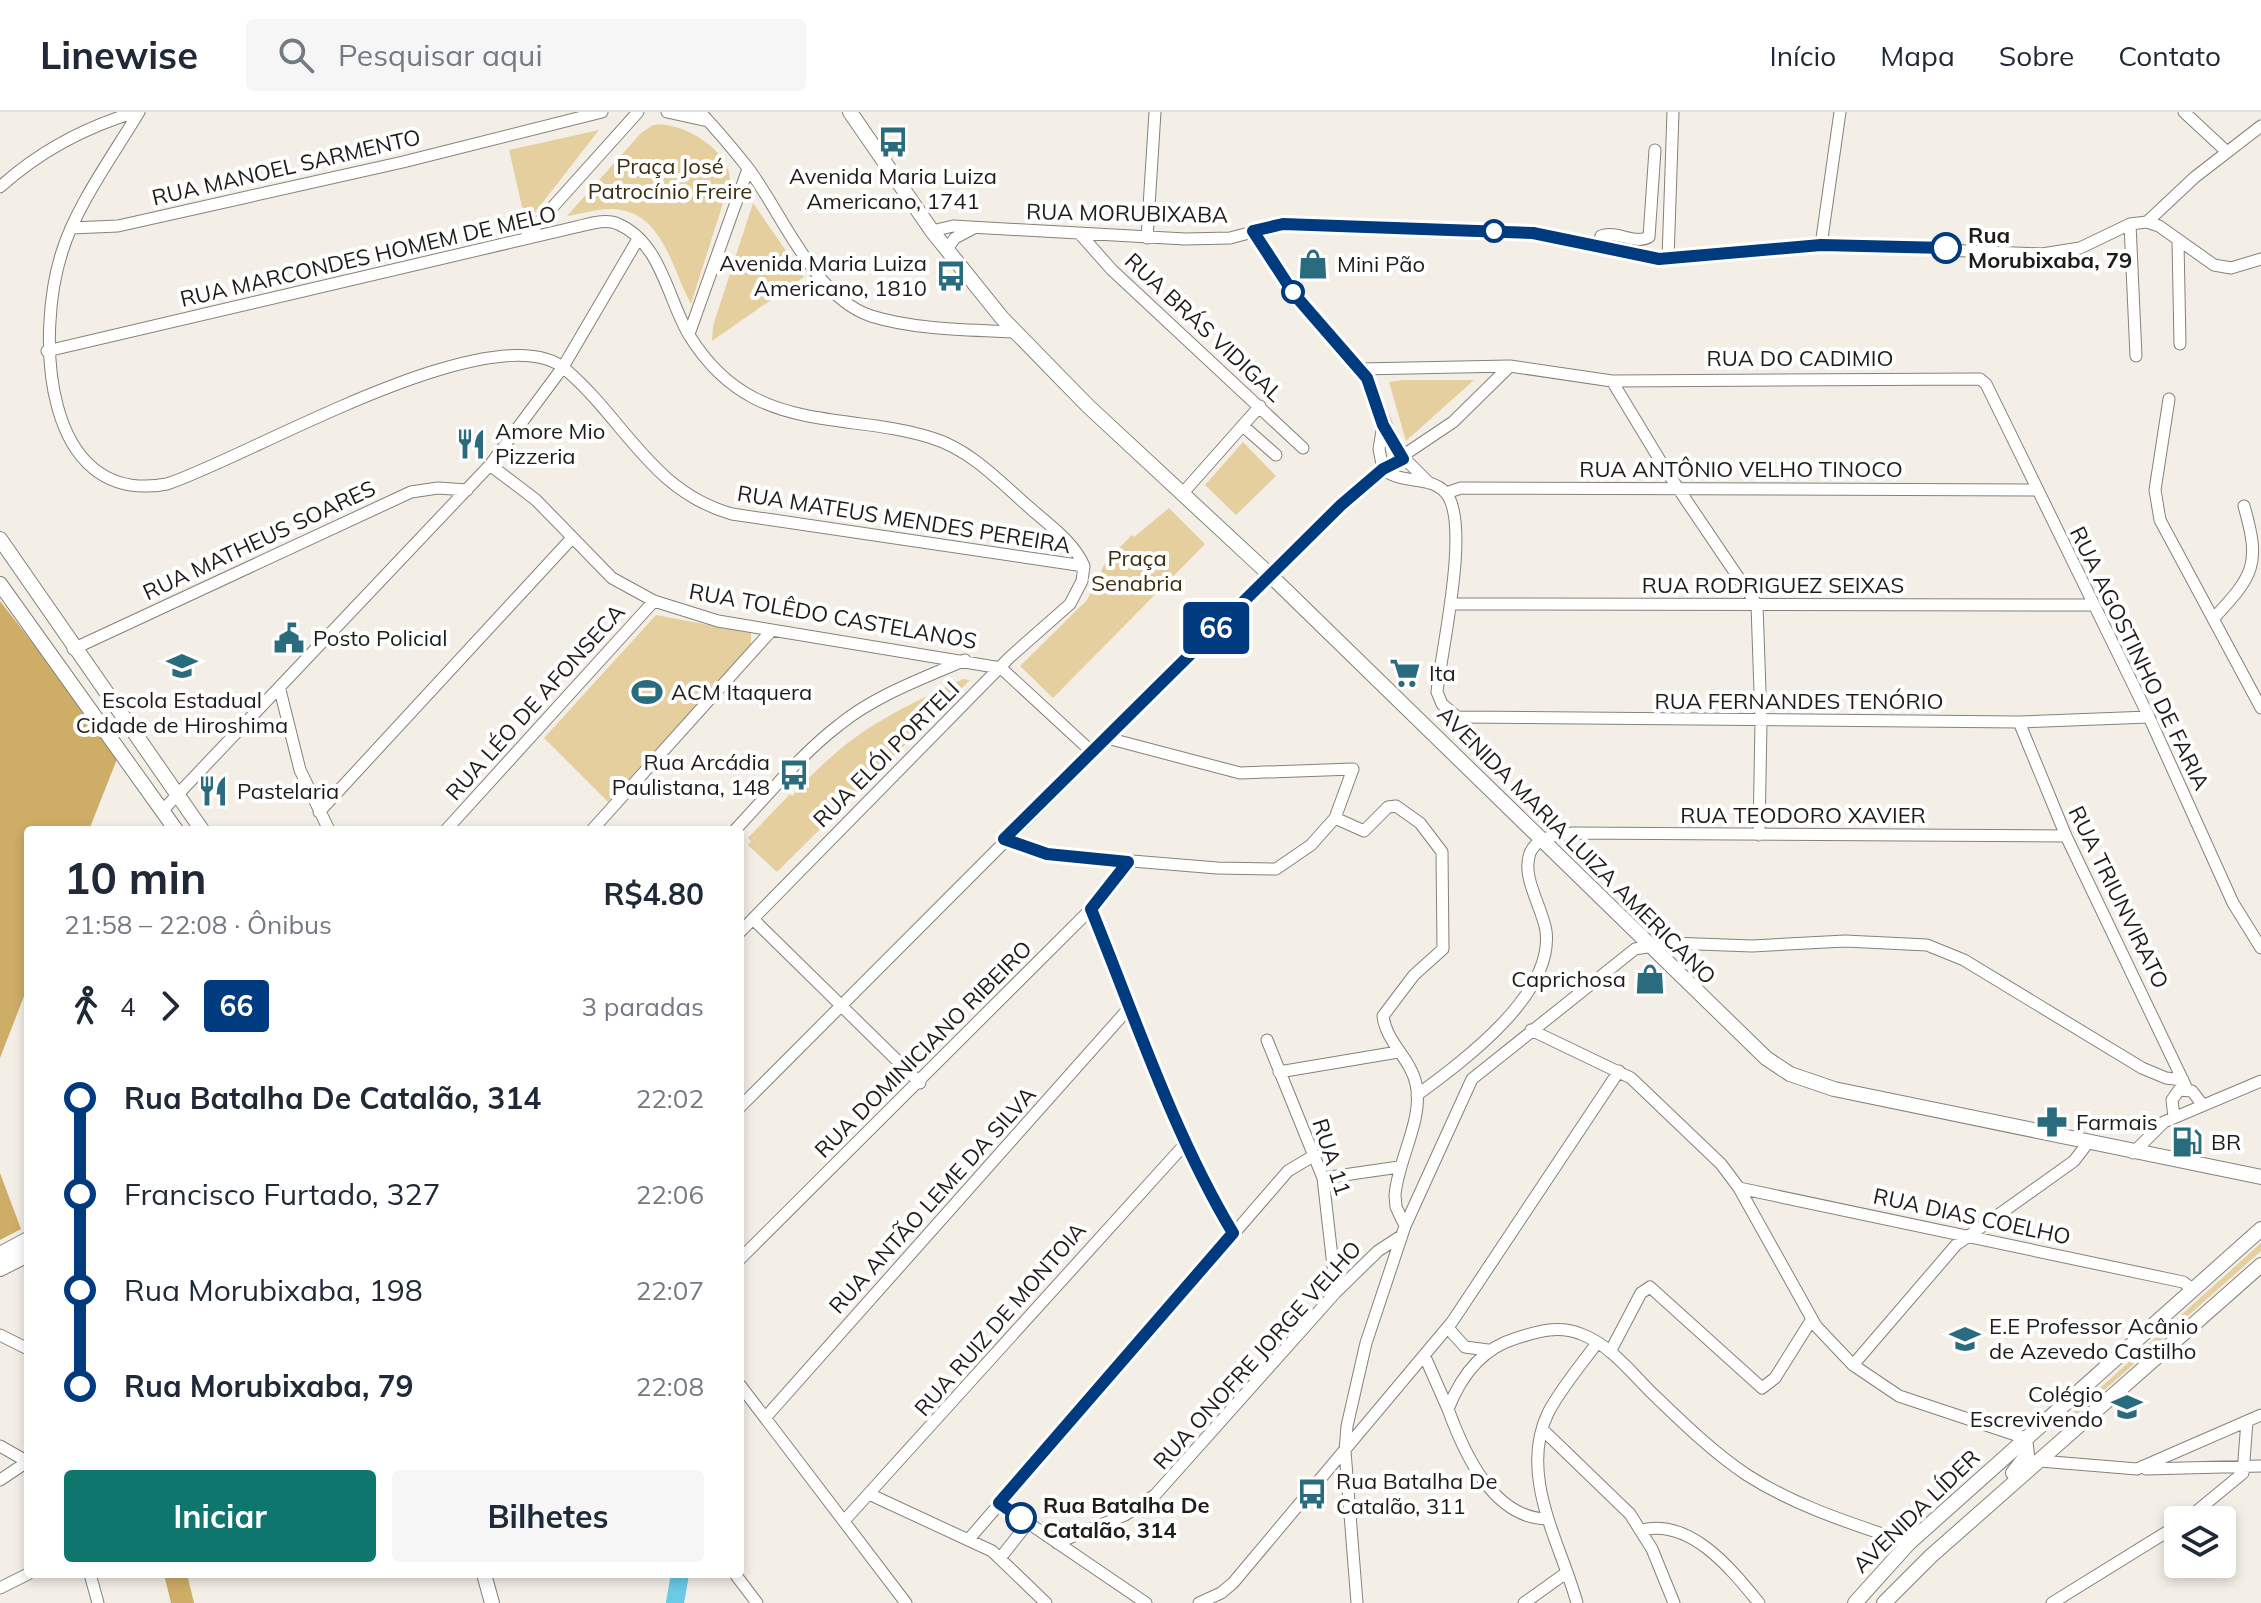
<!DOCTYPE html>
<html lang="pt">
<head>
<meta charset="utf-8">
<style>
	:root { --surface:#fff; --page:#f6f6f7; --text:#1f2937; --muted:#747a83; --line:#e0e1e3; --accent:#0f766e }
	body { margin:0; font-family:Mulish,sans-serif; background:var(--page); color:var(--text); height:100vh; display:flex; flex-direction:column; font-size:30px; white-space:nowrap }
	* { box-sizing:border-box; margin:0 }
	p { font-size:26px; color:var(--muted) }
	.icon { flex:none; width:44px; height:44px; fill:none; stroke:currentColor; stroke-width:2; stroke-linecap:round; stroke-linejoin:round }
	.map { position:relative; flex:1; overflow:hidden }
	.side { position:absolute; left:24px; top:714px; width:720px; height:752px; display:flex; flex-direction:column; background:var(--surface); border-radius:8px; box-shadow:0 4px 12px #0003 }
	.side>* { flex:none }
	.badge { padding:0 16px; border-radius:6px; font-size:28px; line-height:52px }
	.fabs { position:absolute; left:2164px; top:1394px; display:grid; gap:16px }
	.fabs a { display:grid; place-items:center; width:72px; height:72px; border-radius:8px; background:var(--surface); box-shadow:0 4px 12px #0003; font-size:40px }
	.map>.badge { position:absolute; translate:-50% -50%; box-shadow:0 0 0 4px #fff }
	.legs { display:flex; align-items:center; gap:12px; height:88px; padding:0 40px; font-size:26px }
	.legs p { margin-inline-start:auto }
	.overview { display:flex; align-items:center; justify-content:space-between; height:136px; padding:0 40px }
	h1 { font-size:44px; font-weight:700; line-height:60px }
	.button { display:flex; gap:16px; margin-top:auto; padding:16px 40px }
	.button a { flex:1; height:92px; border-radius:8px; background:var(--accent); color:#fff; font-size:32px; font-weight:700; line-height:92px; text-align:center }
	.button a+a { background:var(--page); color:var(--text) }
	ul { padding:0 40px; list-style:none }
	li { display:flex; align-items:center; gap:28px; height:96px; font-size:30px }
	li i { display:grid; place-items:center; width:12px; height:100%; margin:0 10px; background:currentColor }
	li i::after { content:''; width:20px; height:20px; margin:-10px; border:6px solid; border-radius:50%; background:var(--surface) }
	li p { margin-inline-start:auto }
	li:first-child i { background:linear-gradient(#0000 50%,currentColor 0) }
	li:last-child i { background:linear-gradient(currentColor 50%,#0000 0) }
	header { display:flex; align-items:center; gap:48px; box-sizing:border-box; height:112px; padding:0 40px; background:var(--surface); border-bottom:2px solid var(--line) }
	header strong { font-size:38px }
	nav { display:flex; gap:44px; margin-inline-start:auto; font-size:28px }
	.search { width:560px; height:72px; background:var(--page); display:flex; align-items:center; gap:20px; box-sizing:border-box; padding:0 28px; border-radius:8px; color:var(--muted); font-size:30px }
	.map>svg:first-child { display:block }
	.green { fill:#e6cf9f }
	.forest { fill:#cead67 }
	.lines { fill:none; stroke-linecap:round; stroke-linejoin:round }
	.river { stroke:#6bcae5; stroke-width:18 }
	.minor-casing { stroke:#86827a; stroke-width:13 }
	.major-casing { stroke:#86827a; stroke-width:16 }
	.minor { stroke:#fff; stroke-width:11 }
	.major { stroke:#fff; stroke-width:14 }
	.line-1-casing { stroke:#fff; stroke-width:18 }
	.line-1 { stroke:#003b80; stroke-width:12 }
	.stop-1-dot { fill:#fff; stroke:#003b80; stroke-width:4 }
	.labels { text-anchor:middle; stroke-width:8; stroke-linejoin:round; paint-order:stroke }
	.park-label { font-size:22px; fill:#3d2f0f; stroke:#fff }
	.street-label { font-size:22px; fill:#1f1d1a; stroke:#fff }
	.poi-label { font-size:22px; fill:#1f1d1a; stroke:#fff; text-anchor:start }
	.stop-label { font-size:22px; font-weight:bold; fill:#1f1d1a; stroke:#fff; text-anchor:start }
</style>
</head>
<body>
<header>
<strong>Linewise</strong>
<div class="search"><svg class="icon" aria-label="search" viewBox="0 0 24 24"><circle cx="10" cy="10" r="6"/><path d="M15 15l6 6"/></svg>Pesquisar aqui</div>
<nav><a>Início</a><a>Mapa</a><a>Sobre</a><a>Contato</a></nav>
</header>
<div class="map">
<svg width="2261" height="1491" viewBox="0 0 2261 1491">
	<rect width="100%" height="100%" fill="#f3efe6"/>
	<path class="green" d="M653 13C681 8 732 39 730 69L691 192C671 156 663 97 610 97 596 97 581 102 567 104L641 21Z
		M599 18 526 112 509 38Z
		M753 91 804 165 712 229 713 214Z
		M1403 268H1474L1406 329 1389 270Z
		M1243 330 1276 364 1236 403 1205 373Z
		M1169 396 1205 432 1053 586 1020 554 1087 488 1106 449 1132 423 1134 425Z
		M656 503 751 521V533L608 690 544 626Z
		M963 567 970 568 777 760 748 733 751 729 748 726 790 682 792 684C850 620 887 603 963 567Z
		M2261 1131V1139L2074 1305 2059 1313Z"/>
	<path class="forest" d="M0 489 119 642 89 718H28V874L0 946Z
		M0 1061 21 1117 0 1128Z
		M164 1462H187L194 1491H171Z"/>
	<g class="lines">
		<path class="river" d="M675 1491 680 1462"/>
		<g class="minor-casing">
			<path id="minor" d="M139 0C114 42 76 94 62 140 36 220 41 395 167 372 245 347 495 198 565 257 625 308 651 379 732 402L1084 454
				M667 0 708 9
				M700 0C717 18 733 37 748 56 782 101 814 185 871 204 916 218 970 218 1016 220
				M2184 0 2227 40
				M0 75C40 39 85 15 136 0
				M2147 110 2195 65 2261 14
				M2130 112 2136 244
				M71 116 118 114 403 50 602 0
				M932 119 953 114 1185 127 1230 126 1283 112 1533 121 1668 147 1821 133 2042 142 2080 136 2130 112 2147 110 2159 114 2214 153 2231 156 2261 147
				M1253 119 1294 182 1367 266 1397 339 1429 371
				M1080 122 1112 158 1303 336
				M1147 126 1155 0
				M524 127 638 0
				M2178 129 2180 232
				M1821 133 1840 0
				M1599 135 1601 124C1617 118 1634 133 1649 125L1655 38
				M947 137 955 126 974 116
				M1668 147 1673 0
				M689 222 748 57
				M47 239 576 115C589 112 606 106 618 112 661 130 668 188 689 223 705 249 727 272 754 286 808 314 874 307 932 326 971 338 1000 370 1030 396 1049 413 1074 430 1084 454
				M1359 257 1510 254 1612 269 1980 267 1986 272 2149 605 2233 791 2261 836
				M1612 269 1667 360 1757 493 1761 609 1759 723
				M2169 287 2155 378 2160 408 2261 596
				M1383 313 1379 337 1383 357C1401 373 1429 363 1445 380 1472 408 1441 540 1437 580L1442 592 1457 605 2019 610 2149 605
				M1243 314 1276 343
				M490 353 536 388 612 466 654 489 718 509 1001 556 1092 640
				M1446 381 1461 376 2036 378
				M1182 382 1260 294
				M1451 492 2094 493
				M2213 507C2254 463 2261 453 2244 394
				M73 537 411 380 438 376 467 378
				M280 578 300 658 329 718
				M2019 610 2066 724 2187 977
				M163 698 490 353 563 255 638 127
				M319 700 572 426
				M1335 706 1364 719 1388 695 1396 694 1420 711 1442 740 1443 837 1414 863 1383 904C1386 930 1411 947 1416 972 1424 1007 1398 1047 1395 1083L1396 1095 1405 1114
				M446 718 654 489
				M592 718 772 518
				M735 718C769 682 800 643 839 613 876 583 922 567 965 548
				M1004 727 1047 742 1217 756 1276 757 1311 733 1335 706 1353 657 1240 661 1107 626
				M1091 797 1132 906 1199 1061 1233 1121
				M753 807 920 971
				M740 820 1010 545 1070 492 1082 469 1084 454
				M1531 918 1631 966 1721 1052 1739 1076 1816 1214 1853 1253 1899 1284 2025 1326
				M1267 928 1323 1066 1336 1180
				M1279 960 1398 940
				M1417 983C1463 949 1554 883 1546 819 1542 794 1521 765 1530 741 1537 724 1558 723 1573 721L2066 724
				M740 995 1341 393 1383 357 1453 310 1510 254
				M2174 1005 2172 988 2179 978 2192 979 2202 992
				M2133 1041 2164 1010 2261 969
				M1323 1066 1399 1055
				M1739 1076 2183 1170 2194 1178
				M740 1147 1104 784 1128 750
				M1448 1216 1465 1235 1488 1238
				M0 1223 28 1237
				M1610 1240 1641 1181 1650 1175 1762 1276 1775 1266 1812 1207
				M1425 1245 1448 1297
				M1853 1253 1956 1133 2074 1049 2087 1032
				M740 1273 906 1491
				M765 1306 1129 896
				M1543 1318 1630 1402 1652 1437 1674 1491
				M0 1334 28 1350
				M2040 1349 2137 1357 2261 1303
				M2146 1357 2261 1354
				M0 1368 27 1350
				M869 1382 992 1439 1046 1491
				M999 1391 1146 1491
				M1547 1407C1493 1406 1464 1341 1448 1297 1461 1264 1482 1236 1517 1226 1539 1219 1559 1213 1581 1222 1611 1233 1633 1263 1655 1284 1684 1312 1714 1341 1747 1363 1797 1395 1853 1412 1909 1431
				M2186 1408 2243 1361 2247 1309
				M844 1409 1186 1031
				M1642 1418C1691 1406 1732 1458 1759 1491
				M969 1427 1288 1059 1313 1044
				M1057 1431 1125 1403 1155 1383 1336 1180 1378 1139 1401 1124
				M1001 1445 1028 1411
				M90 1462 98 1491
				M735 1462 757 1491
				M0 1476 28 1462
				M1199 1491 1221 1481 1233 1471 1452 1210 1619 959
				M1357 1491 1345 1339 1347 1314 1366 1231 1405 1114 1472 967 1635 837 1671 831 1752 834 1845 829 1927 833 1964 848 2142 956 2166 966 2183 968
				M1524 1491 1566 1461
				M1577 1491C1561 1432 1518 1364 1548 1301 1561 1276 1581 1253 1597 1231
				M2052 1491 2178 1413"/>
		</g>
		<g class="major-casing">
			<path id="major" d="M850 0 932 119 1002 206 1088 294 1270 463 1766 946 1790 962 1834 977 2261 1065
				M0 427 202 718
				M0 472 176 718
				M0 1142 28 1127
				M0 1157 28 1143
				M2013 1361 2027 1343 2025 1326
				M484 1462 492 1491
				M1855 1491 1909 1431 2261 1117
				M1884 1491 1931 1444 2261 1153"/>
		</g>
		<use href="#minor" class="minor"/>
		<use href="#major" class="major"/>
	</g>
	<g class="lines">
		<g class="line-1-casing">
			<path id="line-1" d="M1021 1406 999 1391 1233 1121C1173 1021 1135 905 1091 797L1128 750 1047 742 1004 727 1341 393 1383 357 1403 347 1383 313 1367 266 1294 182 1253 119 1283 112 1533 121 1659 147 1821 133 1946 136"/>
		</g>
		<use href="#line-1" class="line-1"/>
	</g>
	<defs>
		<g id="bus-bare" transform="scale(2.4)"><path d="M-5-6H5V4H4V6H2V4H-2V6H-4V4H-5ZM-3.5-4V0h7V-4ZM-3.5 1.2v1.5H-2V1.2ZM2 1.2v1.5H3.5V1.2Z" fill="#296c7e" stroke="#fff" stroke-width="2.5" paint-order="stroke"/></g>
		<g id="shop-bare" transform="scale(2.4)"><path d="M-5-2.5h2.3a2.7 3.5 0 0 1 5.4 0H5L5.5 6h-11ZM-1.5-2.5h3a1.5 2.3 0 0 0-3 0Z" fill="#296c7e" stroke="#fff" stroke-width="2.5" paint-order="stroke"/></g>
		<g id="restaurant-bare" transform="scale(2.4)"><path d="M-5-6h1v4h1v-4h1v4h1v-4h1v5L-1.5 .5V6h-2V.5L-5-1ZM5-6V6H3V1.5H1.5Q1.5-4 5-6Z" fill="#296c7e" stroke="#fff" stroke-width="2.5" paint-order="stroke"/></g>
		<g id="civic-bare" transform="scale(2.4)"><path d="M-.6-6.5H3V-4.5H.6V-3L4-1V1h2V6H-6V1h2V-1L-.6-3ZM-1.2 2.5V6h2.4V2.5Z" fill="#296c7e" stroke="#fff" stroke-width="2.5" paint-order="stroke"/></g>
		<g id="school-bare" transform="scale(2.4)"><path d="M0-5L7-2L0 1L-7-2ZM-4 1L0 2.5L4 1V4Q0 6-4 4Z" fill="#296c7e" stroke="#fff" stroke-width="2.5" paint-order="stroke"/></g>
		<g id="supermarket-bare" transform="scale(2.4)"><path d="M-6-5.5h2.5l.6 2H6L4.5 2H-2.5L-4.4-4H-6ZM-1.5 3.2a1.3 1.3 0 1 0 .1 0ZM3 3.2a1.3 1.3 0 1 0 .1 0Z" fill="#296c7e" stroke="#fff" stroke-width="2.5" paint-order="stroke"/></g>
		<g id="stadium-bare" transform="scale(2.4)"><path d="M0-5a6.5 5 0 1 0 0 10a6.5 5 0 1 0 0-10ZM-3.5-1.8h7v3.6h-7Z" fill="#296c7e" stroke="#fff" stroke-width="2.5" paint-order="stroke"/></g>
		<g id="pharmacy-bare" transform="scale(2.4)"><path d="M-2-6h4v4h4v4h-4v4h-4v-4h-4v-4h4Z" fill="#296c7e" stroke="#fff" stroke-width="2.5" paint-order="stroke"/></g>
		<g id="fuel-bare" transform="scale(2.4)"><path d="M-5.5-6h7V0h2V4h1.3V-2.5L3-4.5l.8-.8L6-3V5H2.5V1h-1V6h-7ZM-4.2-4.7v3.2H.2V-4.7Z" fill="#296c7e" stroke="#fff" stroke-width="2.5" paint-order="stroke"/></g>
	</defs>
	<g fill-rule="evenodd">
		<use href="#bus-bare" x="893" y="30"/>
		<use href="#shop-bare" x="1313" y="152"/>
		<use href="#bus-bare" x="951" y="164"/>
		<use href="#restaurant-bare" x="471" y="332"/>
		<use href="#civic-bare" x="289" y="526"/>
		<use href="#school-bare" x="182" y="554"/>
		<use href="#supermarket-bare" x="1405" y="561"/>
		<use href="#stadium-bare" x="647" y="580"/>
		<use href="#bus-bare" x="794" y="663"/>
		<use href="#restaurant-bare" x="213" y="679"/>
		<use href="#shop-bare" x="1650" y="867"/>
		<use href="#pharmacy-bare" x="2052" y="1010"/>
		<use href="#fuel-bare" x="2187" y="1030"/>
		<use href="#school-bare" x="1965" y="1227"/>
		<use href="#school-bare" x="2127" y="1295"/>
		<use href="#bus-bare" x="1312" y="1382"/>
	</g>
	<g class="stop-1-dot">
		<circle cx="1494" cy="119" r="10"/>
		<circle cx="1946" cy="136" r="14"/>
		<circle cx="1293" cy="180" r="10"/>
		<circle cx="1021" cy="1406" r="14"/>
	</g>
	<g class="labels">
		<g class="park-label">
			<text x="670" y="62">Praça José<tspan x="670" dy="25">Patrocínio Freire</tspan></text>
			<text x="1137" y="454">Praça<tspan x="1137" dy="25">Senabria</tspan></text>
		</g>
		<g class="street-label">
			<text transform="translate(286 55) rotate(-13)" y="8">RUA MANOEL SARMENTO</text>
			<text transform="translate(1127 101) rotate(1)" y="8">RUA MORUBIXABA</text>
			<text transform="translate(368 144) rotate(-13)" y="8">RUA MARCONDES HOMEM DE MELO</text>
			<text transform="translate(1204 215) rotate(43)" y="8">RUA BRÁS VIDIGAL</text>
			<text x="1800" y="254">RUA DO CADIMIO</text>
			<text x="1741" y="365">RUA ANTÔNIO VELHO TINOCO</text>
			<text transform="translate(904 407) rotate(9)" y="8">RUA MATEUS MENDES PEREIRA</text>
			<text transform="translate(259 428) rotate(-25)" y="8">RUA MATHEUS SOARES</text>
			<text x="1773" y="481">RUA RODRIGUEZ SEIXAS</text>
			<text transform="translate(833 504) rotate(10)" y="8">RUA TOLÊDO CASTELANOS</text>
			<text transform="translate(2140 546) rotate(64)" y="8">RUA AGOSTINHO DE FARIA</text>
			<text x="1799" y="597">RUA FERNANDES TENÓRIO</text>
			<text transform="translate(535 590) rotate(-48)" y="8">RUA LÉO DE AFONSECA</text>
			<text transform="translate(886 642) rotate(-45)" y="8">RUA ELÓI PORTELI</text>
			<text x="1803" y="711">RUA TEODORO XAVIER</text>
			<text transform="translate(1577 733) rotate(45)" y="8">AVENIDA MARIA LUIZA AMERICANO</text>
			<text transform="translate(2119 785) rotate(64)" y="8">RUA TRIUNVIRATO</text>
			<text transform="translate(923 937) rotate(-45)" y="8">RUA DOMINICIANO RIBEIRO</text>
			<text transform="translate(1332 1045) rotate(72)" y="8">RUA 11</text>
			<text transform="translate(932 1088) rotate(-48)" y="8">RUA ANTÃO LEME DA SILVA</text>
			<text transform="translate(1972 1104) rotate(12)" y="8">RUA DIAS COELHO</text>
			<text transform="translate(1000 1207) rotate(-49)" y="8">RUA RUIZ DE MONTOIA</text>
			<text transform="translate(1257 1243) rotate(-48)" y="8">RUA ONOFRE JORGE VELHO</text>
			<text transform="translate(1916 1399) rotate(-44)" y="8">AVENIDA LÍDER</text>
		</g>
		<g class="poi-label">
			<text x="893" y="72" text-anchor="middle">Avenida Maria Luiza<tspan x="893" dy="25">Americano, 1741</tspan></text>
			<text x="927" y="159" text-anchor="end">Avenida Maria Luiza<tspan x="927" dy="25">Americano, 1810</tspan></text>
			<text x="1337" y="160">Mini Pão</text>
			<text x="495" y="327">Amore Mio<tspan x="495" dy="25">Pizzeria</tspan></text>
			<text x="313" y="534">Posto Policial</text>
			<text x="1429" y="569">Ita</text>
			<text x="671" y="588">ACM Itaquera</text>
			<text x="182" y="596" text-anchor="middle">Escola Estadual<tspan x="182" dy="25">Cidade de Hiroshima</tspan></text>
			<text x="770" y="658" text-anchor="end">Rua Arcádia<tspan x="770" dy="25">Paulistana, 148</tspan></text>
			<text x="237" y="687">Pastelaria</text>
			<text x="1626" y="875" text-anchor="end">Caprichosa</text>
			<text x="2076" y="1018">Farmais</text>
			<text x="2211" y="1038">BR</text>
			<text x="1989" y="1222">E.E Professor Acânio<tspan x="1989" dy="25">de Azevedo Castilho</tspan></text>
			<text x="2103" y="1290" text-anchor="end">Colégio<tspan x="2103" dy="25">Escrevivendo</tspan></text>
			<text x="1336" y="1377">Rua Batalha De<tspan x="1336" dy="25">Catalão, 311</tspan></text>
		</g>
		<g class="stop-label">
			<text x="1968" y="131">Rua<tspan x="1968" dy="25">Morubixaba, 79</tspan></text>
			<text x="1043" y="1401">Rua Batalha De<tspan x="1043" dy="25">Catalão, 314</tspan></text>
		</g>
	</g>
</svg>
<div class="fabs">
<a><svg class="icon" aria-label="layers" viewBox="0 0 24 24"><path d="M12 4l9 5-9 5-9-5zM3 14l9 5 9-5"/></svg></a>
</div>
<b class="badge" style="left:1216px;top:516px;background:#003b80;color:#fff">66</b>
<section class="side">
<div class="overview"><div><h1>10 min</h1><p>21:58 – 22:08 · Ônibus</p></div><b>R$4.80</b></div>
<div class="legs"><svg class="icon" aria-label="walk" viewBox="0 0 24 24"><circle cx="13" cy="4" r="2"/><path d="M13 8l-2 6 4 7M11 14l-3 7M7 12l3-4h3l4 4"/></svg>4<svg class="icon" aria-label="forward" viewBox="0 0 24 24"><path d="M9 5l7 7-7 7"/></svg><b class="badge" style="background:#003b80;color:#fff">66</b><p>3 paradas</p></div>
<ul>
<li><i style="color:#003b80"></i><b>Rua Batalha De Catalão, 314</b><p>22:02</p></li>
<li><i style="color:#003b80"></i><span>Francisco Furtado, 327</span><p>22:06</p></li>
<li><i style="color:#003b80"></i><span>Rua Morubixaba, 198</span><p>22:07</p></li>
<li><i style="color:#003b80"></i><b>Rua Morubixaba, 79</b><p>22:08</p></li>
</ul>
<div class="button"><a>Iniciar</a><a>Bilhetes</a></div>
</section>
</div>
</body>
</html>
